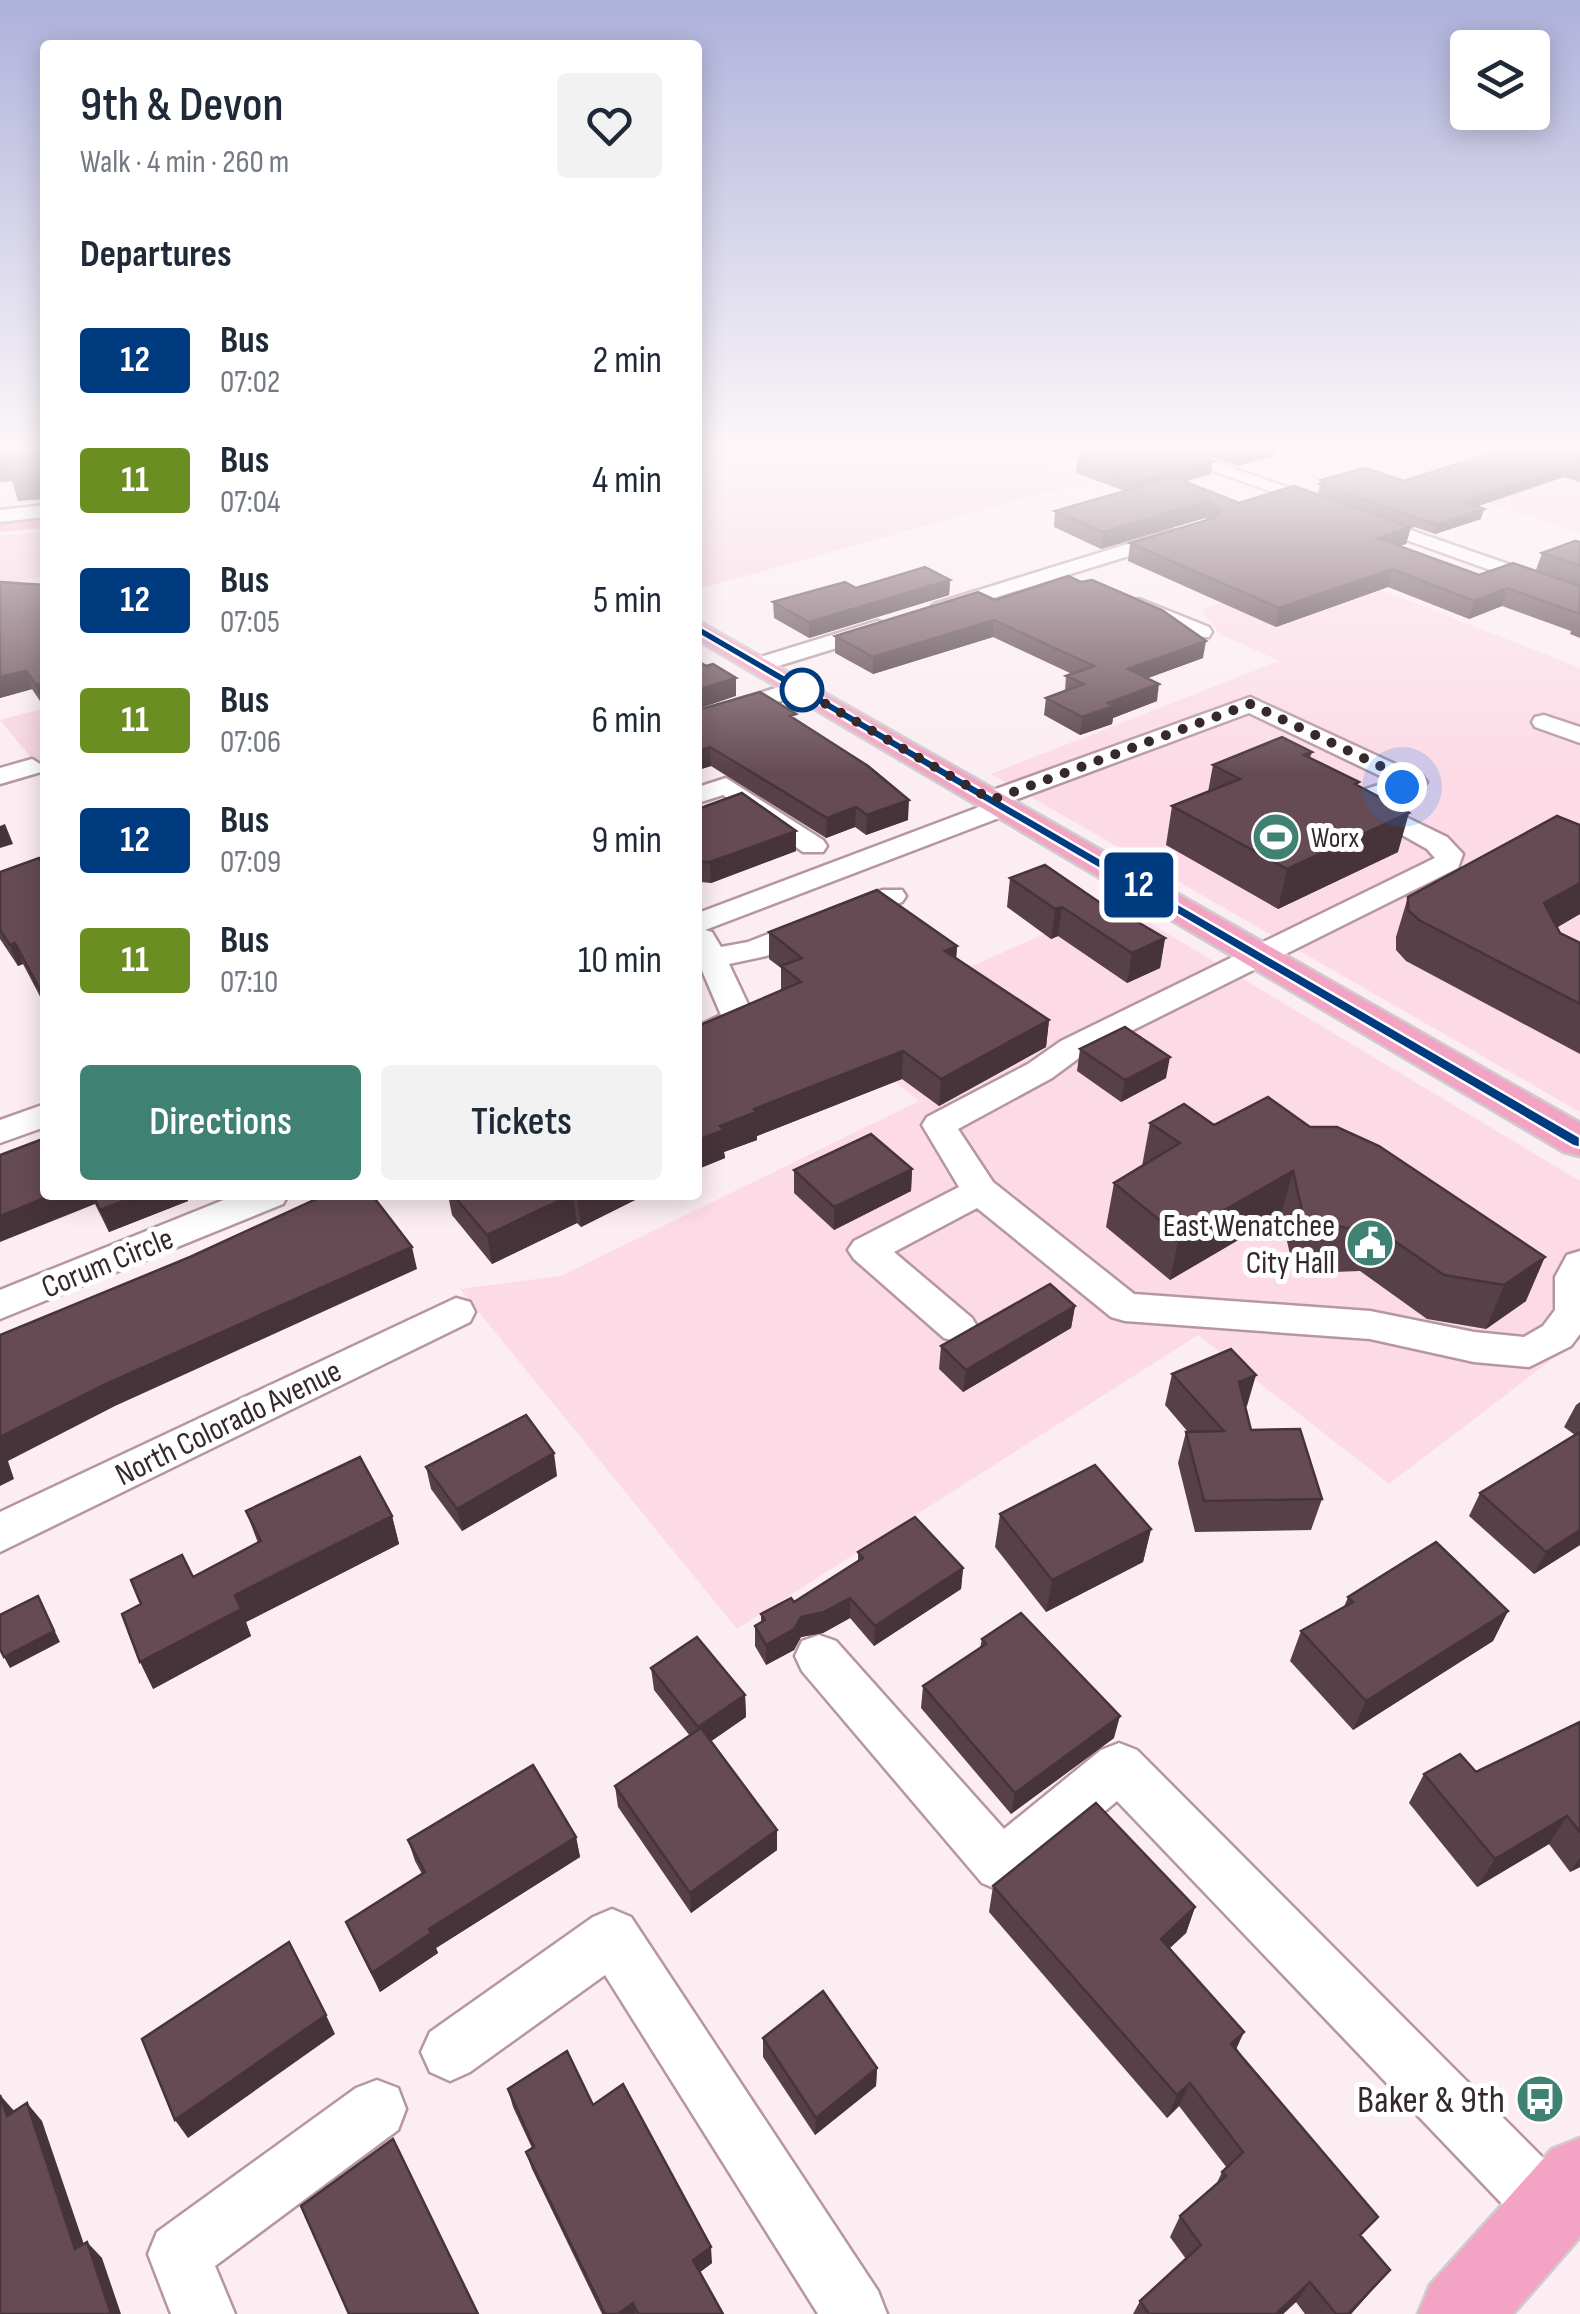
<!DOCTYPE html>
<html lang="en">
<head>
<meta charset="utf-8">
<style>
	:root { --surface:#fff; --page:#f2f2f3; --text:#1f2937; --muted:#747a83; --accent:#3f8172 }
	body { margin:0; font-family:"Sofia Sans Condensed",sans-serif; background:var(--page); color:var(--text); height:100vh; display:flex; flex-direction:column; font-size:38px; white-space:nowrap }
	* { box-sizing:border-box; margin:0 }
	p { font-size:32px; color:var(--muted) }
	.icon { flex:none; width:55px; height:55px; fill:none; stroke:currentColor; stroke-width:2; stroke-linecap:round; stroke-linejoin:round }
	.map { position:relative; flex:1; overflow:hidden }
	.sheet { position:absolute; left:40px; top:40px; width:662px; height:1160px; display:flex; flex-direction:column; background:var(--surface); border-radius:10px; box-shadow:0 5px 25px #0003 }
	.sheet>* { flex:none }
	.badge { padding:0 20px; border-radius:8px; font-size:35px; line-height:65px }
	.controls { position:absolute; left:1450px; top:30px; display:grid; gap:20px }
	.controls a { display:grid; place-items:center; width:100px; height:100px; border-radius:10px; background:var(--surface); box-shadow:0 5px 25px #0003; font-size:50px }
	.you { position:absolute; width:50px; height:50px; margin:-25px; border:8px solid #fff; border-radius:50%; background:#1a73e8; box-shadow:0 0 0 15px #1a73e833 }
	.map>.badge { position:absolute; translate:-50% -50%; box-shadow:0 0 0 5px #fff }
	h2 { padding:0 40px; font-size:38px; line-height:90px }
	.round { display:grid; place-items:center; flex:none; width:105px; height:105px; border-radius:10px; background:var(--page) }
	.overview { display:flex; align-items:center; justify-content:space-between; height:170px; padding:0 40px }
	h1 { font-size:48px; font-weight:600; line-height:75px }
	.button { display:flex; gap:20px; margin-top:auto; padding:20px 40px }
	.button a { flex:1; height:115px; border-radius:10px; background:var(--accent); color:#fff; font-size:40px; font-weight:600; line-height:115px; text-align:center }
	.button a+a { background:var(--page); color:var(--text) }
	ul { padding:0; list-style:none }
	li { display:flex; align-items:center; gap:30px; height:120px; padding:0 40px }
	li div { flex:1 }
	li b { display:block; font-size:38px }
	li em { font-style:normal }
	li .badge { min-width:110px; font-weight:700; text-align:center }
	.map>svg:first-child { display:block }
	.built { fill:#fcdbe6 }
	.green { fill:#f7d5e0 }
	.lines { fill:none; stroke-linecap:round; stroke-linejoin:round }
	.canal { fill:#f8acc7; fill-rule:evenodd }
	.minor-casing { stroke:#b697a1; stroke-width:5 }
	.major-casing { stroke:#cfcccd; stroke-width:5 }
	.minor { fill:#fff; fill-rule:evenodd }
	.major { fill:#f3a3c4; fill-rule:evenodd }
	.wall { fill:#584048 }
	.shaded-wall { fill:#47343b }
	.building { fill:#664b54; stroke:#47343b; stroke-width:2.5 }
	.line { fill:#003b80; stroke:#fff; stroke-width:2.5 }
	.walk { stroke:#35292d; stroke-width:10; stroke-dasharray:0 18 }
	.stop-dot { fill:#fff; stroke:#003b80; stroke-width:5 }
	.labels { text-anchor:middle; stroke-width:10; stroke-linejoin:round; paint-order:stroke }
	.far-poi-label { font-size:28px; fill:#35292d; stroke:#fff; text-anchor:start }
	.poi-label { font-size:32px; fill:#35292d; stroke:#fff; text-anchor:end }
	.street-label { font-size:32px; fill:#35292d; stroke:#fff }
	.near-poi-label { font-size:38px; fill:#35292d; stroke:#fff; text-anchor:end }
</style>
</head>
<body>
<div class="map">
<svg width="1580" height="2314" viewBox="0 0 1580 2314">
	<rect width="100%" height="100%" fill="#fbedf1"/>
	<path class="built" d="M1439 449H1580V533L1380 467Z
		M1323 567 1580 668V1112L991 774 1279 661 1220 634 1201 610Z
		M1115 902 1580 1181V1338L1389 1484 1198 1335 737 1629 460 1289 561 1276 919 1101 830 1030Z"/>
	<path class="green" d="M698 449H1009L1091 480 698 589Z
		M45 531V576L0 586V536Z
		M45 708V775L0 720Z"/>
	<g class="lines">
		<path class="canal" d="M45 516V528L0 532V520Z"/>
		<g class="minor-casing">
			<path id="minor" d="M1152 449H1177L1580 589V602Z
				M45 505V517L0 522V510Z
				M1173 530 1183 536 1180 540 948 612 941 614 930 608 934 604Z
				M1139 599 1209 627 1212 632 1209 637H1193L1132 609 1128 605 1132 601Z
				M877 621 885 623 888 628 885 633 759 672 748 665 751 660Z
				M798 681 810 688 806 693 698 727V712Z
				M1250 697 1423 777 1427 782 1423 787 1384 799 1383 806 1447 837 1463 854 1458 868 1083 1055 1052 1078 958 1129 993 1182 1134 1294 1370 1311 1474 1332 1524 1337 1543 1326 1555 1310V1277L1567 1255 1580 1251V1334L1571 1346 1529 1367 1474 1362 1370 1339 1125 1321 1111 1317 977 1208 894 1252 972 1318 978 1328 972 1338 958 1342 944 1338 854 1259 848 1250 854 1241 959 1187 922 1125 927 1117 1028 1064 1061 1041 1435 858 1427 849 1358 810 1356 801 1366 789 1391 781 1249 713 1012 801 1016 807 1012 813 705 930 712 932 721 947 748 942 882 890H902L906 896 902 902 766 956 729 964 755 1019 750 1026 698 1046V1026L721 1015 698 961V913L982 806 978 800 982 794Z
				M1544 715 1580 727V743L1535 727 1532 722 1535 717Z
				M32 759 45 767 41 772 0 784V768Z
				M726 778 823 840 827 846 823 852H803L723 795 698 803V787Z
				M45 1104V1127L0 1143V1120Z
				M236 1195H288L283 1204 0 1319V1290Z
				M456 1298 470 1302 475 1312 470 1322 0 1552V1512Z
				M819 1635 836 1641 1004 1829 1101 1750 1119 1743 1137 1750 1573 2188 1580 2206 1573 2232 1551 2241 1529 2232 1117 1801 1020 1883 1001 1891 982 1883 802 1671 795 1656 802 1641Z
				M612 1909 631 1917 878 2291 887 2314H818L605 1975 470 2072 450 2081 430 2072 421 2052 430 2032 593 1917Z
				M377 2080 398 2088 406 2109 398 2130 215 2266 235 2314H171L148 2254 157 2232 356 2088Z"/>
		</g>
		<g class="major-casing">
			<path id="major" d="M698 621 1580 1123V1156L1564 1152 698 640Z
				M1580 2138V2237L1513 2314H1418L1430 2285 1552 2149Z"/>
		</g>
		<use href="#minor" class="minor"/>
		<use href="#major" class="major"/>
	</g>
	<path class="wall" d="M1065 449H1184L1211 474 1183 482 1239 503 1411 527 1406 544 1399 546 1479 575 1580 586V638L1570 634 1571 631 1502 606 1469 619 1388 587 1276 627 1128 561 1130 543 1208 520 1205 518 1101 549 1054 527 1055 511 1125 491 1076 473 1078 459 1086 457Z
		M1188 449H1277L1275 456 1238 466Z
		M1580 449V482L1564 477 1476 506 1481 519 1435 534 1318 494 1321 480 1404 481Z
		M1580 542V586L1536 570 1542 553Z
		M950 580 949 595 809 638 774 618 773 602 856 588Z
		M0 582 45 585V703L42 704 32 689 0 698Z
		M995 600 1203 658 1148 678 1157 701 1113 718 1112 724 1080 735 1044 715 1046 698 1065 691 1066 676 1072 674 993 637 873 674 835 653V636Z
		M698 710 796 720 908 820 866 835 855 827 826 838 711 766 698 770Z
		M1312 752 1310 758 1359 782 1358 786 1398 852 1278 909 1166 845 1172 806 1208 792 1213 765Z
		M698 809 796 851 711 883 701 882 698 880Z
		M1580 825V914L1557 927 1560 933 1580 943V1054L1406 961 1396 950V937L1408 897Z
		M45 868V1006L23 964 18 966 0 939V872Z
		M1010 878 1118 915 1165 938 1160 968 1127 983 1058 936 1051 939 1007 907Z
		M769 932 957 946 956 959 1049 1020 1046 1047 939 1106 902 1079 757 1136V1140L724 1152 725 1158 698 1169 781 990V968L769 959Z
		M1080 1049 1166 1078 1121 1102 1077 1071Z
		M1268 1097 1526 1301 1486 1329 1427 1319 1360 1271 1334 1272 1292 1263 1281 1215 1170 1280 1106 1227 1114 1183 1142 1166 1150 1123 1214 1125Z
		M912 1169 911 1191 834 1230 794 1193V1170Z
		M45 1195H186L188 1201 109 1232 95 1204Z
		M448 1195H645L581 1227 577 1223 492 1264 452 1215Z
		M1075 1306 1071 1328 963 1392 939 1369 941 1346Z
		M1172 1374 1247 1406 1245 1407 1251 1430 1322 1499 1311 1530 1195 1532 1178 1463 1186 1432H1188L1165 1405Z
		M1580 1402V1545L1534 1574 1469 1516 1480 1493 1575 1435 1564 1427 1576 1405Z
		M426 1467 557 1476 462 1531 431 1489Z
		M246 1511 392 1516 399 1544 246 1622 251 1636 153 1689 193 1577 258 1543Z
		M1000 1514 1151 1529 1143 1562 1046 1612 995 1547Z
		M858 1552 963 1568 961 1589 874 1646 850 1618 823 1633 801 1637 794 1650 766 1665 755 1646V1626L761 1622V1614L794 1602 858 1562Z
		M1348 1597 1508 1611 1493 1641 1353 1730 1290 1661 1301 1631 1344 1607Z
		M982 1639 1114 1738 1011 1814 921 1708 923 1686 980 1648Z
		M651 1668 745 1695 746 1717 711 1741 777 1830V1850L691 1913 618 1807 615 1786 690 1736 654 1690Z
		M1580 1722V1867L1570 1872 1549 1844 1477 1887 1409 1803 1424 1774 1476 1772Z
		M576 1837 580 1857 436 1948 438 1953 380 1992 355 1942 346 1922 422 1874 415 1861 408 1840Z
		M993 1886 1195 1907 1186 1933 1170 1948 1363 2238 1390 2270 1351 2314H1305L1296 2302 1283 2314H1133L1140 2301 1186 2259 1170 2237 1180 2216 1216 2185 1222 2172 1227 2168 1179 2106 1167 2118 989 1912Z
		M763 2038 877 2068 876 2086 815 2135 763 2057Z
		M508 2089 593 2105 712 2263 700 2272 723 2314H602L532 2169 526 2152 532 2148 513 2107Z"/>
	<path class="shaded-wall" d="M1256 449H1277L1275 456 1238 466 1241 453Z
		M18 456 45 474V499L18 501 12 481 0 482V457Z
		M1213 461 1211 474 1135 495 1137 481Z
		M1567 468 1564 477 1461 512 1463 502Z
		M1208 501 1205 518 1101 549 1103 532Z
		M1484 509 1481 519 1435 534 1437 525Z
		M1411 527 1406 544 1373 555 1377 538Z
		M1392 569 1388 587 1276 627 1279 608Z
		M950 580 949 595 809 638V622Z
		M1507 588 1502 606 1469 619 1474 601Z
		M994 620 993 637 873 674V657Z
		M1206 641 1203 658 1126 686 1128 669Z
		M26 671 32 689 0 698V677Z
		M736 678V696L698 709V690Z
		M45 683V703L42 704 36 685Z
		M1159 684 1157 701 1113 718 1112 724 1080 735 1082 717 1108 703Z
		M710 747 711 766 698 770V751Z
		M909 800 908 820 866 835 867 815Z
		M856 807 855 827 826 838 827 818Z
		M1409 813 1398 852 1278 909 1287 869Z
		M5 824 13 844 0 848V826Z
		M796 831V851L711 883 710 862Z
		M1580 883V914L1529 944 1544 903Z
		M1062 907 1058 936 1051 939 1055 909Z
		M1165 938 1160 968 1127 983 1132 953Z
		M15 943 23 964 18 966 10 945Z
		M957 946 955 972 945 951Z
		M1049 1020 1046 1047 939 1106 941 1079Z
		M903 1051 902 1079 757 1136V1140L724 1152 725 1158 698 1169V1140L720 1126 754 1109Z
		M1170 1057 1166 1078 1121 1102 1125 1080Z
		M912 1169 911 1191 834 1230V1207Z
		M1293 1171 1281 1215 1170 1280 1179 1236Z
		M52 1195H91L95 1204 0 1242V1216Z
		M139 1195H186L188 1201 109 1232 100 1210Z
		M571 1195H573L577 1223 492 1264 487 1235Z
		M585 1195H645L581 1227 577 1199Z
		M412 1247 417 1269 115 1406 8 1461 14 1479 0 1486V1437L106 1384Z
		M1545 1257 1526 1301 1486 1329 1504 1285Z
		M1075 1306 1071 1328 963 1392 966 1370Z
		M1256 1375 1247 1406 1230 1413 1239 1382Z
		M554 1453 557 1476 462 1531 457 1509Z
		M392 1516 399 1544 246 1622 251 1636 153 1689 140 1662 235 1595Z
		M1151 1529 1143 1562 1046 1612 1052 1580Z
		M1580 1530V1545L1534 1574 1546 1552Z
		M963 1568 961 1589 874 1646 875 1626Z
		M38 1596 60 1642 10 1668 4 1657Z
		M850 1598V1618L823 1633 801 1637 794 1650 766 1665V1645L801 1617Z
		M1508 1611 1493 1641 1353 1730 1366 1701Z
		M745 1695 746 1717 700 1749 698 1727Z
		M1120 1716 1114 1738 1011 1814 1015 1793Z
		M1567 1816 1549 1844 1477 1887 1495 1859Z
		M777 1830V1850L691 1913 690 1893Z
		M576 1837 580 1857 436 1948 438 1953 380 1992 372 1973 429 1929Z
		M1580 1858V1867L1570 1872Z
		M1195 1907 1186 1933 1152 1964 1161 1939Z
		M326 2015 335 2034 188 2138 175 2120Z
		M1244 2032 1233 2056 1231 2044Z
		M877 2068 876 2086 815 2135 816 2118Z
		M1190 2083 1179 2106 1167 2118 1177 2095Z
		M0 2095 16 2113 7 2116Z
		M27 2103 42 2121 91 2265 75 2249Z
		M87 2242 102 2258 121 2314H111Z
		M711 2247 712 2263 695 2276 693 2260Z
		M1390 2270 1351 2314H1348Z
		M1310 2282 1296 2302 1283 2314H1276Z
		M633 2303 635 2314H618Z"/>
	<path class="building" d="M0 449H45V474L10 476 18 456 0 457Z
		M1102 449H1184L1213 461 1137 481 1078 459 1107 451Z
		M1228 449H1256L1241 453Z
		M1505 449H1580V472L1567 468 1463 502 1484 509 1437 525 1320 484 1326 482 1321 480 1365 468 1404 481Z
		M1173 477 1239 503 1294 486 1411 527 1377 538 1479 575 1513 563 1580 586V614L1507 588 1474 601 1392 569 1279 608 1130 543 1214 518 1220 510 1208 501 1103 532 1055 511Z
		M1575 541 1580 542V566L1542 553Z
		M925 567 950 580 809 622 773 602 845 582 856 588Z
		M1068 576 1081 582 1092 580 1162 610 1206 641 1128 669 1159 684 1108 703 1114 706 1082 717 1046 698 1084 684 1066 676 1094 666 994 620 873 657 835 636 978 592 995 600Z
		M0 582 45 585V683L36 685 26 671 0 677Z
		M698 661 706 666 713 664 736 678 698 690Z
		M760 692 796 714 790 716 868 766 909 800 867 815 856 807 827 818 710 747 698 751V710Z
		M1282 737 1312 752 1304 755 1359 782 1355 784 1409 813 1287 869 1172 806 1240 779 1213 765Z
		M742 793 796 831 710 862H700L698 860V809Z
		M1557 816 1580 825V883L1544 903 1560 933 1580 943V1004L1419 920 1408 910V897Z
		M39 858 45 868V999L15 943 10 945 0 930V872Z
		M1045 865 1118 915 1122 913 1165 938 1132 953 1062 907 1055 909 1010 878Z
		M877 890 957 946 945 951 1049 1020 941 1079 903 1051 754 1109 756 1112 720 1126 724 1130 698 1140V1026L801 982 781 966 802 958 769 932Z
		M1125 1027 1170 1057 1125 1080 1080 1049Z
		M1268 1097 1310 1127H1337L1379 1146 1545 1257 1504 1285 1444 1275 1374 1227 1347 1228 1304 1219 1293 1171 1179 1236 1114 1183 1180 1143 1150 1123 1184 1104 1214 1125Z
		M871 1134 912 1169 834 1207 794 1170Z
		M45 1138V1195H52L0 1216V1155Z
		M93 1195H139L100 1210Z
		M325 1195H372L412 1247 106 1384 0 1437V1335L190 1257Z
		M453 1195H571L487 1235Z
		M1050 1284 1075 1306 966 1370 941 1346Z
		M1231 1349 1256 1375 1239 1382 1251 1430 1300 1429 1322 1499 1204 1501 1186 1432 1224 1431 1172 1374Z
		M526 1415 554 1453 457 1509 426 1467Z
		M1580 1432V1530L1546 1552 1480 1493Z
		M360 1457 392 1516 235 1595 241 1609 140 1662 122 1614 141 1604 131 1580 182 1555 193 1577 261 1541 246 1511Z
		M1095 1465 1151 1529 1052 1580 1000 1514Z
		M915 1517 963 1568 875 1626 850 1598 824 1612 801 1617 794 1629 766 1645 755 1626 765 1620 761 1614 791 1598 794 1602 863 1558 858 1552Z
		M1436 1542 1508 1611 1366 1701 1301 1631 1353 1602 1348 1597Z
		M38 1596 54 1631 4 1657 0 1649V1615Z
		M1021 1613 1120 1716 1015 1793 923 1686 986 1644 982 1639Z
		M697 1637 745 1695 698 1727 651 1668Z
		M1580 1722V1832L1567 1816 1495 1859 1424 1774 1460 1754 1476 1772Z
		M701 1728 777 1830 690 1893 615 1786Z
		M533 1765 576 1837 429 1929 431 1933 372 1973 346 1922 425 1872 408 1840Z
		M1096 1803 1195 1907 1161 1939 1244 2032 1231 2044 1378 2217 1360 2235 1390 2270 1348 2314H1336L1310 2282 1276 2314H1149L1140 2301 1201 2245 1180 2216 1226 2176 1222 2172 1243 2152 1190 2083 1177 2095 993 1886Z
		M289 1942 326 2015 175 2120 142 2039Z
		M823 1991 877 2068 816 2118 763 2038Z
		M567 2051 593 2105 623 2084 711 2247 693 2260 723 2314H638L633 2303 618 2314H605L526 2152 534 2147 508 2089Z
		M0 2095 7 2116 27 2103 75 2249 87 2242 111 2314H0Z
		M393 2139 478 2314H349L301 2206Z"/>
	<linearGradient id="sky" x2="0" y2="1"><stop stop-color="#aeb1db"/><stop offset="0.58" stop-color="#fdf7f9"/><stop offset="1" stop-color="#fdf7f9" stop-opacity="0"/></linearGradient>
	<rect width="1580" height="773" fill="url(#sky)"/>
	<path class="line" d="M698 625 1580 1137V1148L1573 1146 693 631Z"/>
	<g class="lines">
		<path class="walk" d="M802 690 798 688 992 800 1250 704 1414 782 1402 787"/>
	</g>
	<defs>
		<g id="stadium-disc" transform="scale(2.5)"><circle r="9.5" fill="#3f8172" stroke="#fff"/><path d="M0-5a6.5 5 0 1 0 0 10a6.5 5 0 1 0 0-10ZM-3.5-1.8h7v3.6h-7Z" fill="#fff"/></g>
		<g id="civic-disc" transform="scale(2.5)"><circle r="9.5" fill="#3f8172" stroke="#fff"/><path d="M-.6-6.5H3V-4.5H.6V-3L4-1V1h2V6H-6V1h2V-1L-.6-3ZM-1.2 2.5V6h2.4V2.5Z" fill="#fff"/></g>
		<g id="bus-disc" transform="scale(2.5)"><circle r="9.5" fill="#3f8172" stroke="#fff"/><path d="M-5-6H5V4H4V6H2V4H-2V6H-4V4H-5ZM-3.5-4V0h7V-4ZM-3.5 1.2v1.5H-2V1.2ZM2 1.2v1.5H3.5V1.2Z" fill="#fff"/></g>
	</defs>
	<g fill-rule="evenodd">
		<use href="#stadium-disc" x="1276" y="837"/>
		<use href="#civic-disc" x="1370" y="1243"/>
		<use href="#bus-disc" x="1540" y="2099"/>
	</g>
	<circle class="stop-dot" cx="802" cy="690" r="20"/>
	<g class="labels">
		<g class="far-poi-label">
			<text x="1311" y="847">Worx</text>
		</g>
		<g class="poi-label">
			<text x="1335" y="1236">East Wenatchee<tspan x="1335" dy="37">City Hall</tspan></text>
		</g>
		<g class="street-label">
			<text transform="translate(107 1262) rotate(-22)" y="11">Corum Circle</text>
			<text transform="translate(228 1422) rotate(-26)" y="11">North Colorado Avenue</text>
		</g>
		<g class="near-poi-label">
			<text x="1505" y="2112">Baker &amp; 9th</text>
		</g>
	</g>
</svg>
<div class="controls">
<a><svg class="icon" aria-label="layers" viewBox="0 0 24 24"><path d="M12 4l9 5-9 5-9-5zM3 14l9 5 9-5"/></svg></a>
</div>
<div class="you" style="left:1402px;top:787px"></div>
<b class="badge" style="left:1139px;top:885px;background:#003b80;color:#fff">12</b>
<section class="sheet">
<div class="overview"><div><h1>9th &amp; Devon</h1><p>Walk · 4 min · 260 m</p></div><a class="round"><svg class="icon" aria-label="heart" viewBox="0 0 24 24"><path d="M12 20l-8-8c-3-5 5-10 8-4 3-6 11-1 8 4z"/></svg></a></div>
<h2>Departures</h2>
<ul>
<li><span class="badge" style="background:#003b80;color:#fff">12</span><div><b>Bus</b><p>07:02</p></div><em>2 min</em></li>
<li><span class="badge" style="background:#6b8e23;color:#fff">11</span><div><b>Bus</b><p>07:04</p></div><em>4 min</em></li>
<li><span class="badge" style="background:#003b80;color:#fff">12</span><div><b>Bus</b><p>07:05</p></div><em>5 min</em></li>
<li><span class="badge" style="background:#6b8e23;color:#fff">11</span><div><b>Bus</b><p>07:06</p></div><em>6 min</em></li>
<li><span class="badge" style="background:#003b80;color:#fff">12</span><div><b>Bus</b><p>07:09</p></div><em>9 min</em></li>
<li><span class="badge" style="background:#6b8e23;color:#fff">11</span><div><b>Bus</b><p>07:10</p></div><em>10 min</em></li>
</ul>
<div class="button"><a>Directions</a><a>Tickets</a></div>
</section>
</div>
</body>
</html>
